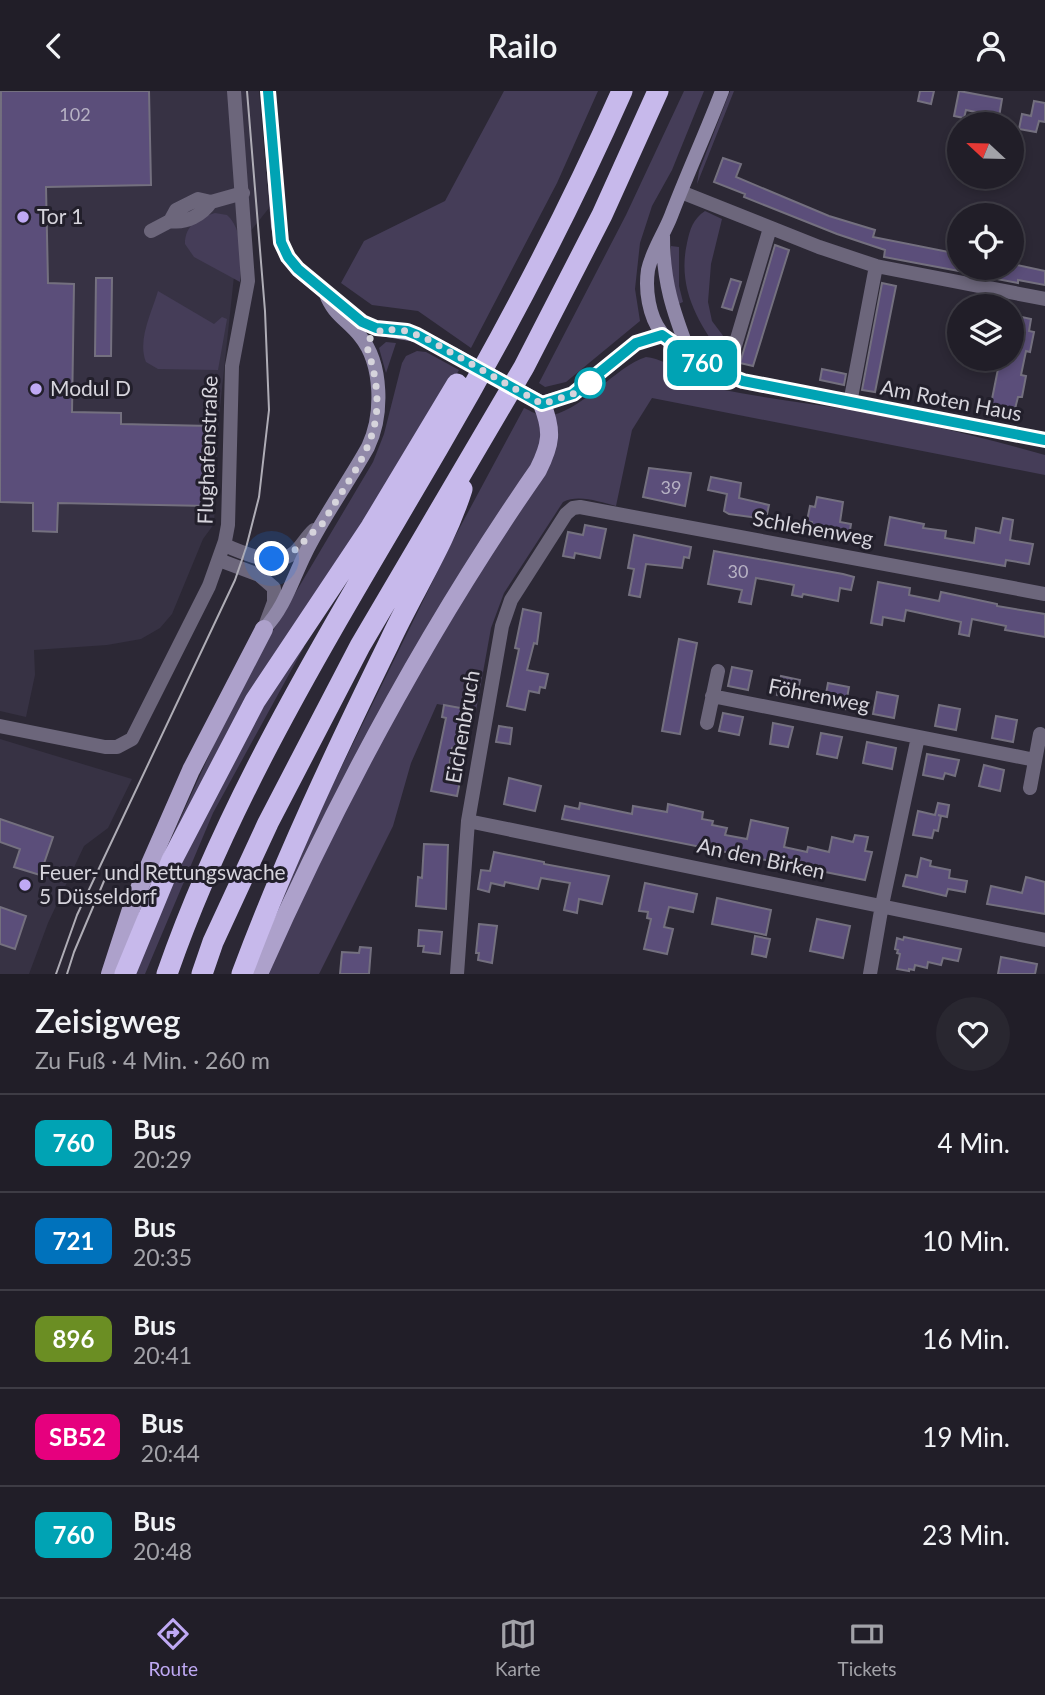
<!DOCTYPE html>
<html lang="de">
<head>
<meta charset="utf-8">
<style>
	:root { --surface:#211e28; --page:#292730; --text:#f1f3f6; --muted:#a2a2a8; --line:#3e3c45; --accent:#bfa9f4 }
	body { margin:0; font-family:Lato,sans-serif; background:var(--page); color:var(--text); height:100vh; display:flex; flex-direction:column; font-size:26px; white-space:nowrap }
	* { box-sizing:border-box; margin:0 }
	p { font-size:23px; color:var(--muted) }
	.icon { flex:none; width:38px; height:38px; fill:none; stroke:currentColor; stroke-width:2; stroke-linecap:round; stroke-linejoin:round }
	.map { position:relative; height:883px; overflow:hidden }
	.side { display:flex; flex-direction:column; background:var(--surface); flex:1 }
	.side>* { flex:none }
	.badge { padding:0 14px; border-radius:10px; font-size:24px; line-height:46px }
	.needle { width:46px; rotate:292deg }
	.controls { position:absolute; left:947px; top:21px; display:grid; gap:14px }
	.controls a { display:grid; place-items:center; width:77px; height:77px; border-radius:50%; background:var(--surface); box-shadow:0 4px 10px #0003,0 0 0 2px var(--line); font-size:35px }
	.you { position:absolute; width:35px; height:35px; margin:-18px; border:5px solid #fff; border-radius:50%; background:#1a73e8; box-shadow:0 0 0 10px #1a73e833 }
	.map>.badge { position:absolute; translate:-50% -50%; box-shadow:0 0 0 4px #fff }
	.round { display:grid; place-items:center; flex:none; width:74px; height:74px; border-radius:37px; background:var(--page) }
	.headline { display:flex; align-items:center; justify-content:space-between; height:119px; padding:0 35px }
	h1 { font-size:33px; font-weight:600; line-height:52px }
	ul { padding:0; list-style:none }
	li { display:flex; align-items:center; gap:21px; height:98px; padding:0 35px; border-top:2px solid var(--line) }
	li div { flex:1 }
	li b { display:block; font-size:26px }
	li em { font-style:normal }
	li .badge { min-width:77px; font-weight:700; text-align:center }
	header { display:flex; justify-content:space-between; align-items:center; height:91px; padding:0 35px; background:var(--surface); font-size:32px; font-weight:600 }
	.dock { display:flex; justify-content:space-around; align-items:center; height:98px; border-top:2px solid var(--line); background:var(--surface); font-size:19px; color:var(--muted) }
	.dock a { display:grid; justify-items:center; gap:4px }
	.dock .active { color:var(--accent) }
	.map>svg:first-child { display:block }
	.built { fill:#373244 }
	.green { fill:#453d58 }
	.building { fill:#5b4e7a; stroke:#74707f; stroke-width:2 }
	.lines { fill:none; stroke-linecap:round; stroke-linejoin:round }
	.street { stroke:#6c667b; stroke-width:14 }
	.secondary { stroke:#9088a8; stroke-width:14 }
	.primary { stroke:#ada1cb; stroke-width:18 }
	.highway { stroke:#c7b9eb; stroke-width:21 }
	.tram { stroke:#afadb6; stroke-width:2 }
	.secondary-bridge { stroke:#9088a8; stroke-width:14 }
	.line-casing { stroke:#fff; stroke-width:16 }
	.line { stroke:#00a3b4; stroke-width:10 }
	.walk { stroke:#d6d4dc; stroke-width:7; stroke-dasharray:0 12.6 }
	.poi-dot { fill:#bfa9f4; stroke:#221f2b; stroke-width:2.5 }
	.stop-dot { fill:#fff; stroke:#00a3b4; stroke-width:3.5 }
	.labels { text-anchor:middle; stroke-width:6; stroke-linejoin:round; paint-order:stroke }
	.number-label { font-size:18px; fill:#b7b2c4 }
	.poi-label { font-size:21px; fill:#d6d4dc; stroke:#221f2b; text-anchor:start }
	.street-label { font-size:21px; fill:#d6d4dc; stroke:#221f2b }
</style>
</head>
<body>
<header><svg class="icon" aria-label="back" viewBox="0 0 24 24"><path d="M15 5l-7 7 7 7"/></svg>Railo<svg class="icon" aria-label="person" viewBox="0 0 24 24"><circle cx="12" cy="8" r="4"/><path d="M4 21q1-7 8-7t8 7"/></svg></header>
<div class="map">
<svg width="1045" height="883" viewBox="0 0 1045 883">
	<rect width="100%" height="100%" fill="#2c2835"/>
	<path class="built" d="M0 0H259L269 117 237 157 219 326 214 433 203 448 172 523 160 537 141 548 107 554 34 559 35 584 26 626 0 620Z
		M0 648 132 688 108 737 84 755 48 832 29 883H0Z"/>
	<path class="green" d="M504 0H598L557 92 471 257 418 220 372 214 341 192 364 150 445 110Z
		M684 0H704L672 79 652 115 640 152 635 198 640 230 566 291 545 296 539 292 626 124Z
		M730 0H734L697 93 699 80Z
		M705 120 722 128 711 173 708 211 712 230 724 246V267C698 232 677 197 687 152 690 138 693 128 705 120Z
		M215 122 227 124C244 139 241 170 240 191L194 166 185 153C185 134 198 127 215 122Z
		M671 155 679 156V195L683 211 676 214 671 188Z
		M158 200 214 233 222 226 227 228 218 279 158 278 146 271C137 249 152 221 158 200Z
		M386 251 396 252 386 282 379 257Z
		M417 260 426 261 459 279 142 819 139 818 222 636 271 543 373 371 384 343 402 272 406 265Z
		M646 266C673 269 693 293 719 298 763 307 807 312 852 319 916 330 982 346 1045 364V384L652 307 632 339 616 415C599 411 579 403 563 411L504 502 491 537 476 620 437 613 411 672 393 735 319 883H251L311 738 452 451 524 317C529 319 535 323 540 324 573 331 616 274 646 266Z
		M301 552 304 556 213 722 145 883H134L189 754 247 643Z"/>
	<path class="building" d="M1 0H149L151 94 46 96 48 192 74 193 72 321 121 322V333L210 335 208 415 58 412 57 441 33 440V412L0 411Z
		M920 0H934L931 13 918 10Z
		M959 0 1002 8 999 26 966 19 964 27 954 25Z
		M1034 10 1045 12V31L1039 30 1036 41 1019 38 1022 23 1031 25Z
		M723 67 741 73 736 86 829 125 875 139 873 146 959 163V180L884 166 885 159 837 143 744 106 745 103 714 91Z
		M775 154 789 159 753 275 740 272Z
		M1012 173 1045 180V194L1018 189V192L965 182 966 177H1012Z
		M96 187H112L111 265H95Z
		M731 188 741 191 732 219 722 216Z
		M882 192 896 195 875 301 862 299Z
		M1012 224 1031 228 1029 240 1034 241 1030 261 1026 260 1021 284 1026 285 1022 306H1018L1015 318 991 313 1000 268H1012Z
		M822 278 846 283 844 294 820 289Z
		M649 377 691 382 685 415 643 406Z
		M711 386 741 392 739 407 769 414 766 428 729 423 724 420 727 403 708 399Z
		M817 406 843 411 840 431 851 433 849 445 811 438 812 431 807 430 810 415 815 416Z
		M890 426 924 433 923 437 946 440 945 447 974 452 976 437 1000 442 1003 427 1013 429 1010 449 1033 453 1029 473 1006 469 1005 475 885 454Z
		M585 434 606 438 600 467 575 462 574 467 563 465 568 441 583 444Z
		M634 444 691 456 689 467 684 466 682 477 646 473 640 506 629 504 634 478 628 477Z
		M714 460 843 483 854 486 851 499 840 497 838 510 803 503 802 506 792 504 794 494 756 487 751 513 739 511 742 499 708 493Z
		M878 491 910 497 909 504 939 510 941 501 997 513V515L1045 523V546L1005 539 1006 535 972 528 969 545 959 543 961 531 906 519 904 530 883 526 882 534 871 532Z
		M523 518 541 522 537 553 534 552 527 579 548 583 545 597 540 596 539 602 529 600 525 619 507 615 519 558 515 557Z
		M679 548 697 552 680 643 662 640Z
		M732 576 752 580 748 599 728 595Z
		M781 585 800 589 796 608 777 604Z
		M828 592 849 596 845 618 824 614Z
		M877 601 898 605 894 627 873 623Z
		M444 614 466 618 463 633 468 634 463 659 452 657 449 677 462 680 457 705 431 700 446 627 442 626Z
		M939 614 960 618 956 639 935 635Z
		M723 622 743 626 739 644 719 640Z
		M996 625 1017 629 1013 651 992 647Z
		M773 632 793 636 788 656 770 653Z
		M499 635 512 637 510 653 496 651Z
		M821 642 842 646 837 667 817 663Z
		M867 651 896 657 892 678 863 672Z
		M927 663 959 669 955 685 945 682 943 688 923 684Z
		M984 674 1004 679 1000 700 979 695Z
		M509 687 541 695 535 720 504 713Z
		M580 712 632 723 633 715 667 721 668 713 703 721 702 728 713 730 712 734 727 737 725 744 747 748 751 729 765 732 788 737 784 756 807 761 808 756 829 761 832 746 853 751 855 744 868 746 865 760 872 761 865 789 562 728 565 715 579 718Z
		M938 712 949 714 947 726 938 724 941 725 938 740 934 739 932 747 913 744 918 720 935 724Z
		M0 728 53 746 40 784 14 776 20 758 0 751Z
		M424 753 448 754 446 818 416 815 418 786 422 787Z
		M494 761 544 771V773L609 785 602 813 579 808 577 822 564 819 570 792 541 787 538 798 505 791 504 795 491 792 489 801 478 798 481 779 490 780Z
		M921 767 931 770 930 775 950 779 949 787 967 790 965 801 948 798 946 805 903 795 906 784 917 786Z
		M1026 786 1045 791V823L987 813 991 795 1022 802Z
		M645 792 697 803 693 821 669 816 664 836 673 838 667 863 644 858 651 828 647 827 648 821 639 820Z
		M717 807 771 819 766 844 712 833Z
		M0 816 26 825 15 858 0 853Z
		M817 828 850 835 843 867 810 860Z
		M479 833 497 835 492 872 478 869 479 862H476Z
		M419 839 442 841 440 863 423 861 424 855H418Z
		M755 845 770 848 766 866 752 863Z
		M904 846 961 858 958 870 943 867 941 874 928 871 927 877 915 874 914 879 909 878V880L897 878 900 863 897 862 898 859 895 858 897 847 903 849Z
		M360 856 371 857 369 883H340L342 861 359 862Z
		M1001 866 1037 873 1035 883H998Z"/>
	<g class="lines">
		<path class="street" d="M681 101 819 156 876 175 1045 208
			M170 130C186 133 202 124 211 111
			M151 140 170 130 176 119 198 108 211 111 243 102
			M726 285 770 137
			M850 312 876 175
			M224 454C245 462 275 478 295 461 302 455 306 446 314 439
			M219 469 259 484 274 497V511L265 535
			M712 605 1035 669
			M707 632 718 580
			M0 635 105 656H117L132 648 209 495 225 450 228 434 232 275 248 190 234 0
			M1030 697 1040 643
			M468 730 1045 849
			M457 883 468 730 502 535 511 509 566 423 573 417 580 416 1045 503
			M870 883 882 814 918 646"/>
		<path class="secondary" d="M268 0 278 135 281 151 288 166 298 179 362 231 376 237 417 244 453 263
			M722 0C706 42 687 83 671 125 664 143 652 160 648 179 645 199 649 225 661 241 672 258 723 285 743 290L1045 349
			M663 145C663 191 673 220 689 262
			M542 312 573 303 636 252 662 244
			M264 538C285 516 292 489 305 463 323 426 348 392 368 356 383 325 383 273 360 245 348 230 332 222 326 203"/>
		<path class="primary" d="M110 883 134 809 191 679 264 538
			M259 883C337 707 428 537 538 379 551 353 553 340 542 313"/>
		<path class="highway" d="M125 883 172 769 255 610 371 436 457 293
			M167 883C232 696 339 527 438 357 505 242 568 122 622 0
			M202 883 213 851 268 732 360 555 524 276 602 124 658 0
			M242 883C284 770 336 660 389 552 413 500 445 452 462 398"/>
		<path class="tram" d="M56 883 77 824 235 489 246 457 259 406 269 319 265 220 247 0
			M67 883 74 861 104 790"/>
		<path class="secondary-bridge" d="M453 263 542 312"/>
	</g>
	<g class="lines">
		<g class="line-casing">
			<path id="line" d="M268 0 281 151 288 166 298 178 362 231 376 237 407 240 417 244 542 313 573 303 636 252 662 244 709 277 743 290 1045 349"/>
		</g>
		<use href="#line" class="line"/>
		<path class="walk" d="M272 468C299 465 301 448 321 435 362 365 395 339 366 253L372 245 383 238 407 240 429 249 542 313 573 303 590 292"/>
	</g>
	<g class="poi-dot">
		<circle cx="23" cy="126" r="7"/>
		<circle cx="36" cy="298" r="7"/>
		<circle cx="25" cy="794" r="7"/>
	</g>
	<circle class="stop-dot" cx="590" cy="292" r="14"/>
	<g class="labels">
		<g class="number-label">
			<text x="75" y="30">102</text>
			<text x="671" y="403">39</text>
			<text x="738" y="487">30</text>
		</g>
		<g class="poi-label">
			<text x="37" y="133">Tor 1</text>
			<text x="50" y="305">Modul D</text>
			<text x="39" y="789">Feuer- und Rettungswache<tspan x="39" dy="24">5 Düsseldorf</tspan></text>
		</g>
		<g class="street-label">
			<text transform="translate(951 310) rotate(11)" y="7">Am Roten Haus</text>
			<text transform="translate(208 359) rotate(-88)" y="7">Flughafenstraße</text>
			<text transform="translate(813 438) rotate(10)" y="7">Schlehenweg</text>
			<text transform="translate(819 605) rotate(11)" y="7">Föhrenweg</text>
			<text transform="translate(463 636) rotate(-80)" y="7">Eichenbruch</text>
			<text transform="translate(761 768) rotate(12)" y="7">An den Birken</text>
		</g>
	</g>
</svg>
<div class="controls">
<a><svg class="needle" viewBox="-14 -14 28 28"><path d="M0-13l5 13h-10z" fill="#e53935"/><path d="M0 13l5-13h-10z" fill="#a2a2a8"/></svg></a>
<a><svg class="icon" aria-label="locate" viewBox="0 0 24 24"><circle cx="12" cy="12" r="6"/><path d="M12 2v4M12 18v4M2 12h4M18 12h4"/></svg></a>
<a><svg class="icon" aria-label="layers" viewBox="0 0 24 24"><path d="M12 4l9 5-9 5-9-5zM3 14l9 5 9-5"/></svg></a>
</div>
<div class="you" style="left:272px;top:468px"></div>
<b class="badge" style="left:702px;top:272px;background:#00a3b4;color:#fff">760</b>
</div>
<section class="side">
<div class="headline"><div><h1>Zeisigweg</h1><p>Zu Fuß · 4 Min. · 260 m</p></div><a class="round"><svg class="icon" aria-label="heart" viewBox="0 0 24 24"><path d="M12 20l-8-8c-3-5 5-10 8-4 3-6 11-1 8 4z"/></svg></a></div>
<ul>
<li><span class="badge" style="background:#00a3b4;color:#fff">760</span><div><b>Bus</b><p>20:29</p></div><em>4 Min.</em></li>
<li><span class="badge" style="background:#0072bc;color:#fff">721</span><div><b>Bus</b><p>20:35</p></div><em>10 Min.</em></li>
<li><span class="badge" style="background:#6b8e23;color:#fff">896</span><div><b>Bus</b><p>20:41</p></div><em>16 Min.</em></li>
<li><span class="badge" style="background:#e6007e;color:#fff">SB52</span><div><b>Bus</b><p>20:44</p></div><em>19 Min.</em></li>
<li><span class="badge" style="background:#00a3b4;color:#fff">760</span><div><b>Bus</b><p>20:48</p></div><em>23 Min.</em></li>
</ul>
</section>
<nav class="dock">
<a class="active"><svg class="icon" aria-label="directions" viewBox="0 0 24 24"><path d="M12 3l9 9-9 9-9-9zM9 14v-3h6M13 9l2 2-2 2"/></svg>Route</a>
<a><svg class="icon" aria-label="map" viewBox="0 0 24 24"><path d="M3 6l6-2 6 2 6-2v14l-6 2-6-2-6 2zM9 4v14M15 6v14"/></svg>Karte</a>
<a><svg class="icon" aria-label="tickets" viewBox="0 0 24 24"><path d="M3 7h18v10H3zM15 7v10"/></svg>Tickets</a>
</nav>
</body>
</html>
